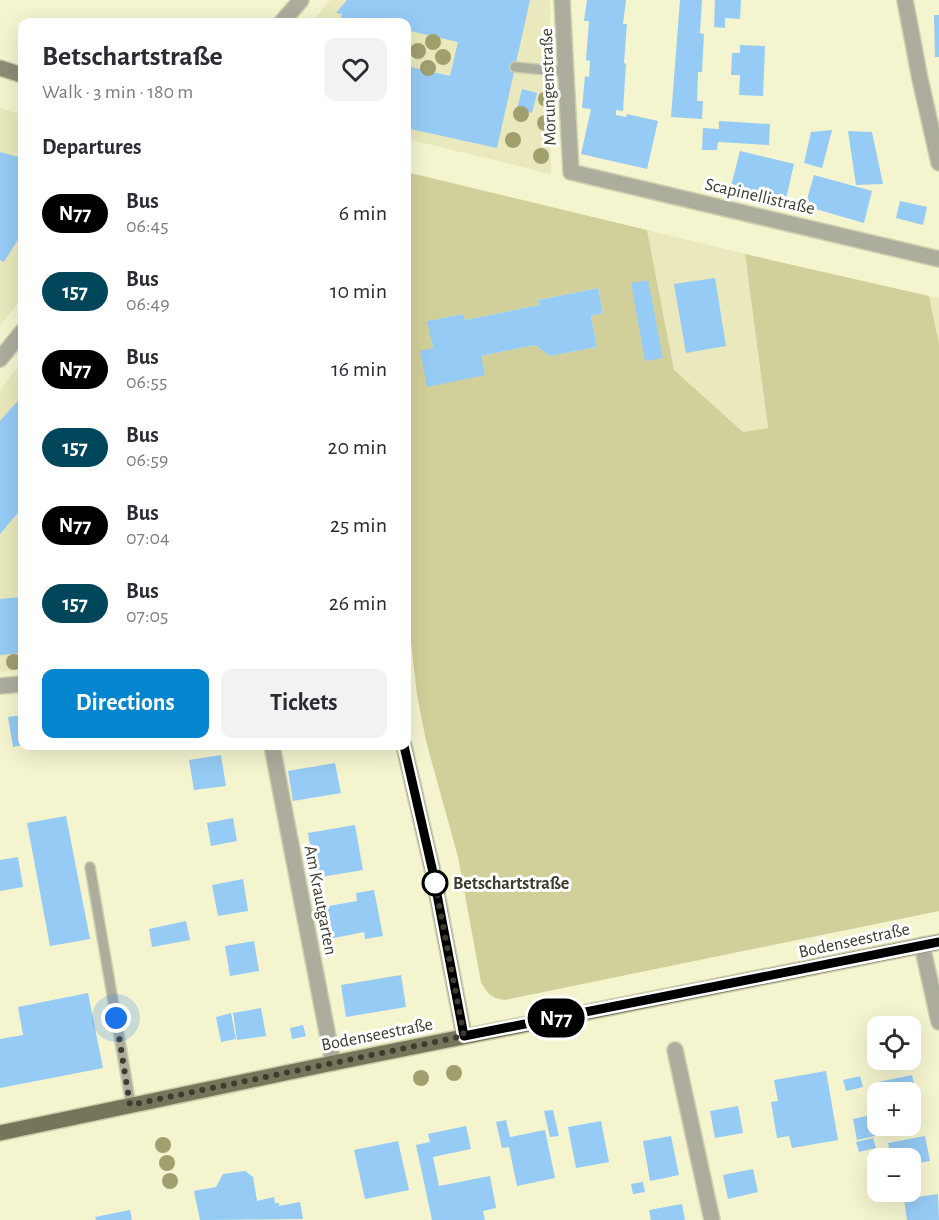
<!DOCTYPE html>
<html lang="en">
<head>
<meta charset="utf-8">
<style>
	:root { --surface:#fff; --page:#f2f2f3; --text:#2b2b33; --muted:#7c7c81; --accent:#0485cd }
	body { margin:0; font-family:"Alegreya Sans",sans-serif; background:var(--page); color:var(--text); height:100vh; display:flex; flex-direction:column; font-size:22px; white-space:nowrap }
	* { box-sizing:border-box; margin:0 }
	p { font-size:20px; color:var(--muted) }
	.icon { flex:none; width:33px; height:33px; fill:none; stroke:currentColor; stroke-width:2; stroke-linecap:round; stroke-linejoin:round }
	.map { position:relative; flex:1; overflow:hidden }
	.sheet { position:absolute; left:18px; top:18px; width:393px; height:732px; display:flex; flex-direction:column; background:var(--surface); border-radius:12px; box-shadow:0 6px 24px #0002 }
	.sheet>* { flex:none }
	.badge { padding:0 12px; border-radius:20px; font-size:21px; line-height:39px }
	.tools { position:absolute; left:867px; top:1016px; display:grid; gap:12px }
	.tools a { display:grid; place-items:center; width:54px; height:54px; border-radius:12px; background:var(--surface); box-shadow:0 6px 24px #0002; font-size:30px }
	.you { position:absolute; width:30px; height:30px; margin:-15px; border:4px solid #fff; border-radius:50%; background:#1a73e8; box-shadow:0 0 0 9px #1a73e833 }
	.map>.badge { position:absolute; translate:-50% -50%; box-shadow:0 0 0 3px #fff }
	h2 { padding:0 24px; font-size:22px; line-height:54px }
	.round { display:grid; place-items:center; flex:none; width:63px; height:63px; border-radius:12px; background:var(--page) }
	.summary { display:flex; align-items:center; justify-content:space-between; height:102px; padding:0 24px }
	h1 { font-size:28px; font-weight:700; line-height:45px }
	.cta { display:flex; gap:12px; margin-top:auto; padding:12px 24px }
	.cta a { flex:1; height:69px; border-radius:12px; background:var(--accent); color:#fff; font-size:24px; font-weight:700; line-height:69px; text-align:center }
	.cta a+a { background:var(--page); color:var(--text) }
	ul { padding:0; list-style:none }
	li { display:flex; align-items:center; gap:18px; height:78px; padding:0 24px }
	li div { flex:1 }
	li b { display:block; font-size:22px }
	li em { font-style:normal }
	li .badge { min-width:66px; font-weight:700; text-align:center }
	.map>svg:first-child { display:block }
	.built { fill:#e9e9bd }
	.green { fill:#d1d09a; fill-rule:evenodd }
	.building { fill:#96cbf5 }
	.lines { fill:none; stroke-linecap:round; stroke-linejoin:round }
	.lane-casing { stroke:#cfcfaf; stroke-width:12 }
	.street-casing { stroke:#cfcfaf; stroke-width:18 }
	.secondary-casing { stroke:#cfcfaf; stroke-width:18 }
	.primary-casing { stroke:#cfcfaf; stroke-width:18 }
	.lane { stroke:#adad9e; stroke-width:9 }
	.street { stroke:#adad9e; stroke-width:15 }
	.secondary { stroke:#8d8d76; stroke-width:15 }
	.primary { stroke:#75755a; stroke-width:15 }
	.tree { fill:#a09f6e }
	.line-casing { stroke:#fff; stroke-width:14 }
	.line { stroke:#000; stroke-width:9 }
	.walk { stroke:#3d3d2f; stroke-width:6; stroke-dasharray:0 10.8 }
	.stop-dot { fill:#fff; stroke:#000; stroke-width:3 }
	.labels { text-anchor:middle; stroke-width:6; stroke-linejoin:round; paint-order:stroke }
	.street-label { font-size:18px; fill:#3d3d2f; stroke:#fff }
	.stop-label { font-size:18px; font-weight:bold; fill:#3d3d2f; stroke:#fff; text-anchor:start }
</style>
</head>
<body>
<div class="map">
<svg width="939" height="1220" viewBox="0 0 939 1220">
	<rect width="100%" height="100%" fill="#f4f4cf"/>
	<path class="built" d="M330 0H550L551 174 407 139 406 22H312Z
		M0 108 22 115V299L0 325Z
		M647 230 745 254 768 429 743 432 674 370Z
		M929 296 939 298V344Z
		M22 361V669L0 672V390Z"/>
	<path class="green" d="M406 172 647 230 674 370 743 432 768 428 745 254 929 296 939 344V911L504 1000C491 998 487 993 481 982L458 857 426 741 417 695 406 599ZM598 288 603 313 591 316 597 347 550 356 535 345 481 356 433 348 428 321 463 314 465 320 539 305 538 300Z"/>
	<path class="building" d="M347 0H530L497 148 406 128V66L450 76 458 42 406 30V22H340L342 14 336 13Z
		M587 0H626L623 24H627L624 63 626 64 623 111 616 110V115L626 117 627 114 658 121 647 169 581 154 591 109 582 108 585 76 589 77 590 61 586 60 589 21H584Z
		M680 0H702L700 33 704 34 702 72H698L697 101H703L702 119 671 117Z
		M715 0H741L740 19 725 18V28L714 27Z
		M934 15H939V57H935Z
		M740 45 765 46 763 96 739 95 740 75H731L732 53H740Z
		M522 89 537 93 532 113 517 109Z
		M719 121 770 124 769 145 718 142 717 150H702L703 128 719 129Z
		M832 130 822 168 804 163 811 132Z
		M848 131 872 132 883 184 856 185Z
		M740 151 794 164 785 203 730 190Z
		M0 152 22 158V233L4 262 0 260Z
		M814 175 872 191 864 223 805 206Z
		M900 201 927 207 923 225 896 218Z
		M715 278 726 346 686 353 674 284Z
		M648 280 663 358 645 361 631 283Z
		M598 288 603 313 591 316 597 347 550 356 535 345 481 356 485 375 427 387 420 351 433 348 427 321 463 314 465 320 539 305 538 300Z
		M22 396V508L0 534V421Z
		M22 597V653L0 655V599Z
		M22 715V745L13 747 8 717Z
		M221 755 226 786 194 790 189 760Z
		M335 763 341 793 293 801 288 771Z
		M66 816 90 939 50 946 27 823Z
		M233 818 237 841 211 846 207 823Z
		M355 825 363 870 315 878 308 833Z
		M18 857 23 887 0 891V860Z
		M243 879 248 911 218 916 212 885Z
		M374 890 383 936 365 939 364 932 329 939 323 907 357 901 356 893Z
		M186 921 190 940 152 947 149 929Z
		M254 941 259 971 230 976 225 946Z
		M401 975 406 1007 346 1017 341 985Z
		M88 993 103 1068 0 1088V1039L23 1035 18 1007Z
		M261 1008 266 1036 237 1040 233 1013Z
		M231 1013 236 1039 221 1042 216 1017Z
		M303 1025 306 1036 292 1039 290 1028Z
		M826 1071 838 1140 792 1148 789 1136 777 1138 771 1102 778 1101 774 1080Z
		M912 1075 918 1103 910 1104V1092H880L878 1082Z
		M860 1076 863 1087 846 1091 843 1080Z
		M738 1106 743 1133 715 1138 710 1111Z
		M553 1110 559 1136 550 1137 544 1111Z
		M871 1115 875 1136 857 1140 853 1119Z
		M506 1120 510 1137 545 1130 555 1178 517 1186 509 1147 502 1148 496 1122Z
		M601 1121 609 1162 576 1168 568 1127Z
		M466 1126 471 1149 433 1157 439 1186 490 1176 496 1208 483 1211 485 1220H432L416 1145 430 1142 428 1134Z
		M671 1136 679 1175 650 1181 643 1141Z
		M925 1136 930 1161 910 1164V1158H891L888 1143Z
		M873 1138 876 1148 859 1152 856 1142Z
		M398 1141 409 1190 365 1199 354 1150Z
		M753 1169 758 1192 728 1199 723 1175Z
		M245 1171 253 1177 257 1201 274 1197 275 1203H279V1206L300 1202 303 1219 200 1220 194 1191 216 1187 223 1174Z
		M643 1182 645 1192 633 1194 631 1184Z
		M938 1194 939 1220H907L904 1199Z
		M682 1204 685 1220H651L649 1210Z
		M130 1210 132 1220H96L95 1217Z"/>
	<g class="lines">
		<g class="lane-casing">
			<path id="lane" d="M515 67 567 72
				M90 867 131 1105"/>
		</g>
		<g class="street-casing">
			<path id="street" d="M562 0 571 172 939 259
				M905 0 920 79 939 163
				M282 22 301 0
				M0 359 22 332
				M0 686 22 684
				M272 746 333 1063
				M922 945 939 1022
				M675 1050 712 1220"/>
		</g>
		<g class="secondary-casing">
			<path id="secondary" d="M0 68 22 75
				M404 746 432 868 464 1036"/>
		</g>
		<g class="primary-casing">
			<path id="primary" d="M0 1133 333 1063 939 942"/>
		</g>
		<use href="#lane" class="lane"/>
		<use href="#street" class="street"/>
		<use href="#secondary" class="secondary"/>
		<use href="#primary" class="primary"/>
	</g>
	<g class="tree">
		<circle cx="433" cy="42" r="8"/>
		<circle cx="418" cy="51" r="8"/>
		<circle cx="443" cy="57" r="8"/>
		<circle cx="428" cy="68" r="8"/>
		<circle cx="546" cy="99" r="8"/>
		<circle cx="521" cy="114" r="8"/>
		<circle cx="545" cy="123" r="8"/>
		<circle cx="513" cy="140" r="8"/>
		<circle cx="541" cy="156" r="8"/>
		<circle cx="14" cy="662" r="8"/>
		<circle cx="454" cy="1073" r="8"/>
		<circle cx="421" cy="1078" r="8"/>
		<circle cx="163" cy="1145" r="8"/>
		<circle cx="167" cy="1163" r="8"/>
		<circle cx="170" cy="1181" r="8"/>
	</g>
	<g class="lines">
		<g class="line-casing">
			<path id="line" d="M404 746 432 868 464 1036 939 942"/>
		</g>
		<use href="#line" class="line"/>
		<path class="walk" d="M116 1018 130 1105 464 1036 435 883"/>
	</g>
	<circle class="stop-dot" cx="435" cy="883" r="12"/>
	<g class="labels">
		<g class="street-label">
			<text transform="translate(548 87) rotate(-92)" y="6">Morungenstraße</text>
			<text transform="translate(760 196) rotate(13)" y="6">Scapinellistraße</text>
			<text transform="translate(321 900) rotate(79)" y="6">Am Krautgarten</text>
			<text transform="translate(854 940) rotate(-12)" y="6">Bodenseestraße</text>
			<text transform="translate(377 1034) rotate(-11)" y="6">Bodenseestraße</text>
		</g>
		<g class="stop-label">
			<text x="453" y="889">Betschartstraße</text>
		</g>
	</g>
</svg>
<div class="tools">
<a><svg class="icon" aria-label="locate" viewBox="0 0 24 24"><circle cx="12" cy="12" r="6"/><path d="M12 2v4M12 18v4M2 12h4M18 12h4"/></svg></a>
<a>+</a>
<a>−</a>
</div>
<div class="you" style="left:116px;top:1018px"></div>
<b class="badge" style="left:556px;top:1018px;background:#000;color:#fff">N77</b>
<section class="sheet">
<div class="summary"><div><h1>Betschartstraße</h1><p>Walk · 3 min · 180 m</p></div><a class="round"><svg class="icon" aria-label="heart" viewBox="0 0 24 24"><path d="M12 20l-8-8c-3-5 5-10 8-4 3-6 11-1 8 4z"/></svg></a></div>
<h2>Departures</h2>
<ul>
<li><span class="badge" style="background:#000;color:#fff">N77</span><div><b>Bus</b><p>06:45</p></div><em>6 min</em></li>
<li><span class="badge" style="background:#00465a;color:#fff">157</span><div><b>Bus</b><p>06:49</p></div><em>10 min</em></li>
<li><span class="badge" style="background:#000;color:#fff">N77</span><div><b>Bus</b><p>06:55</p></div><em>16 min</em></li>
<li><span class="badge" style="background:#00465a;color:#fff">157</span><div><b>Bus</b><p>06:59</p></div><em>20 min</em></li>
<li><span class="badge" style="background:#000;color:#fff">N77</span><div><b>Bus</b><p>07:04</p></div><em>25 min</em></li>
<li><span class="badge" style="background:#00465a;color:#fff">157</span><div><b>Bus</b><p>07:05</p></div><em>26 min</em></li>
</ul>
<div class="cta"><a>Directions</a><a>Tickets</a></div>
</section>
</div>
</body>
</html>
